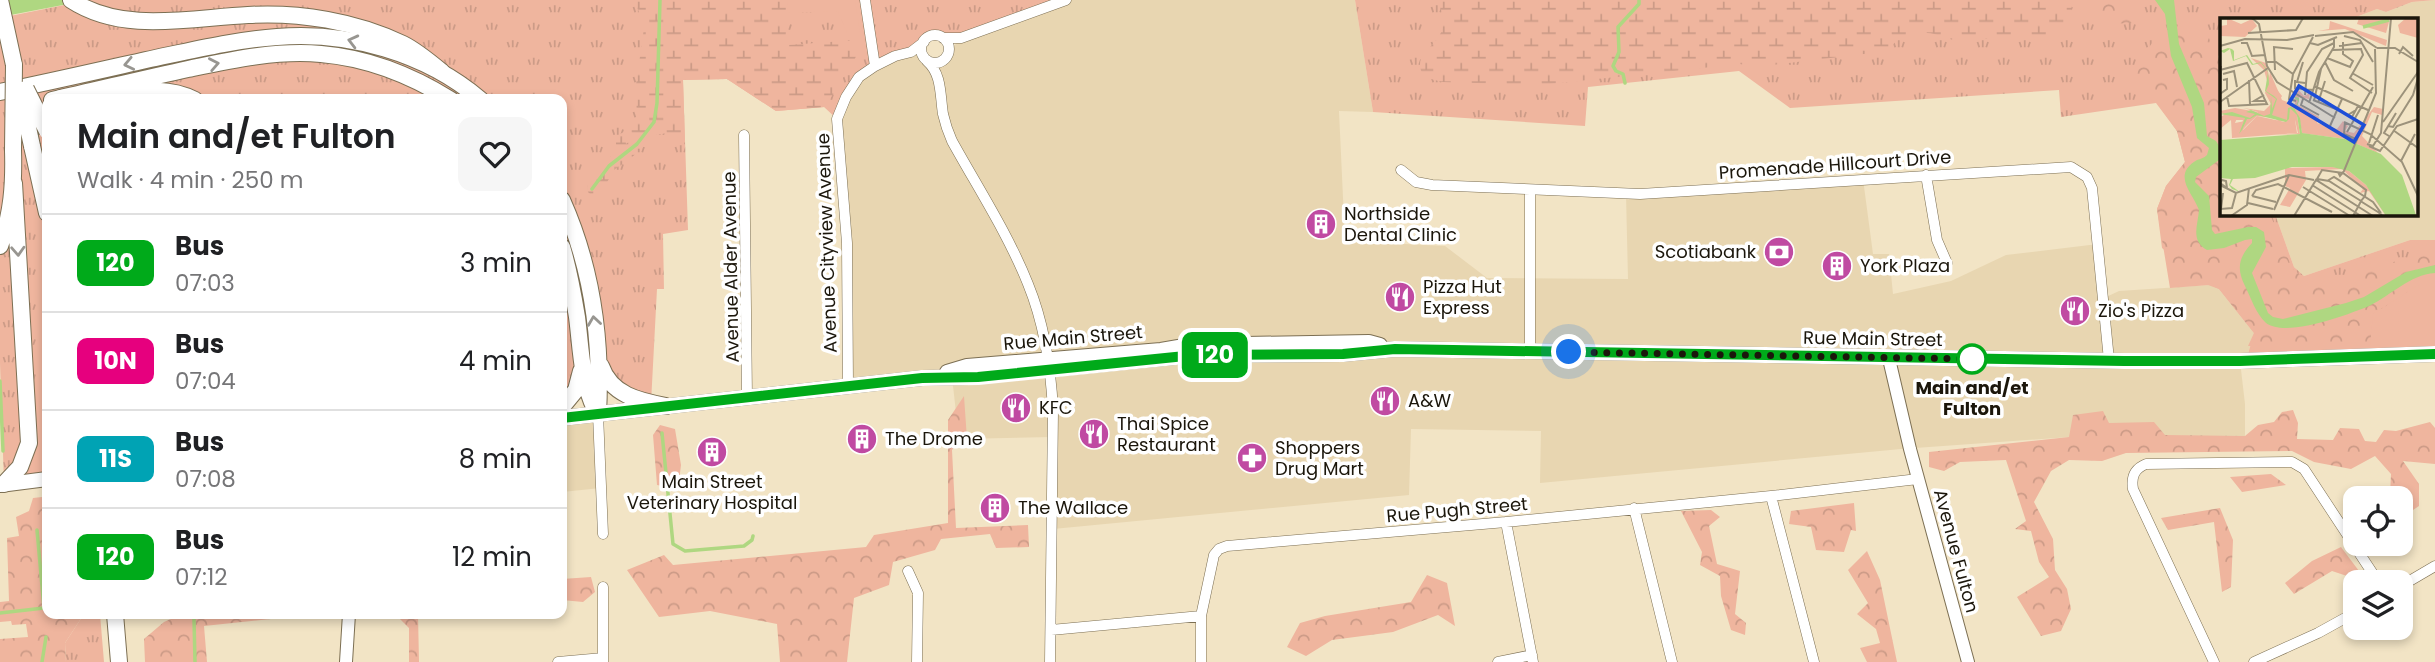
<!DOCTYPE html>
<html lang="en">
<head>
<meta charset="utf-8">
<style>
	:root { --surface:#fff; --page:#f6f6f6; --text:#202124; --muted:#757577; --line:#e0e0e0 }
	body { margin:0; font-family:Poppins,sans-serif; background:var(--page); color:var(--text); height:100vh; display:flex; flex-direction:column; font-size:26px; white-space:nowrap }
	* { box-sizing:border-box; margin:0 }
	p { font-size:23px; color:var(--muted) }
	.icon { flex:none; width:38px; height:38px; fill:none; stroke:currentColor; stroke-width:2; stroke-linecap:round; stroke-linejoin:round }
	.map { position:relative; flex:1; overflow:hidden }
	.side { position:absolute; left:42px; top:94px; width:525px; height:525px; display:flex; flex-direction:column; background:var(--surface); border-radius:14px; box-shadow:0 4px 10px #0003 }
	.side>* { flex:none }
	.badge { padding:0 14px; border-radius:10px; font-size:24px; line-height:46px }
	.fabs { position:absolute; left:2343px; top:486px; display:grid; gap:14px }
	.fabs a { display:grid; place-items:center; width:70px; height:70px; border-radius:14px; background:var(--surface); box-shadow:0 4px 10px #0003; font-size:35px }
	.you { position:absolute; width:35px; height:35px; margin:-18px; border:5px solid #fff; border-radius:50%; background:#1a73e8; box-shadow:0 0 0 10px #1a73e833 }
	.map>.badge { position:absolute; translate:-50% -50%; box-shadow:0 0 0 4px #fff }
	.round { display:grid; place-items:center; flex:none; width:74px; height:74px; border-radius:14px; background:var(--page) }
	.summary { display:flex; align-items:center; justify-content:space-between; height:119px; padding:0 35px }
	h1 { font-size:33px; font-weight:600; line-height:52px }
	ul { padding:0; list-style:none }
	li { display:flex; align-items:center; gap:21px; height:98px; padding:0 35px; border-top:2px solid var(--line) }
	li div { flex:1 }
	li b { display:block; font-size:26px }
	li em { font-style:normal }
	li .badge { min-width:77px; font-weight:700; text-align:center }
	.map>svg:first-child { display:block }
	.built { fill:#e8d6b1 }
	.grass { fill:url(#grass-tufts) }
	.forest { fill:url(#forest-crowns) }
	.wetland { fill:url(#wetland-marsh) }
	.park { fill:#efb59e }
	.water { fill:#afd781 }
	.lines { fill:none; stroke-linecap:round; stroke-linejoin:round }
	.stream { stroke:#afd781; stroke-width:3.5 }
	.minor-casing { stroke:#7c6f53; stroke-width:11 }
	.tertiary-casing { stroke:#7c6f53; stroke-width:14 }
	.secondary-casing { stroke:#7c6f53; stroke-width:16 }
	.primary-casing { stroke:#7c6f53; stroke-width:18 }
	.trunk-casing { stroke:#7c6f53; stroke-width:18 }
	.minor { stroke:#fff; stroke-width:10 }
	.tertiary { stroke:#fff; stroke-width:12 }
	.secondary { stroke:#fff; stroke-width:14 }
	.primary { stroke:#fff; stroke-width:16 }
	.trunk { stroke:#fff; stroke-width:16 }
	.trunk-bridge-casing { stroke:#7c6f53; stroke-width:18; stroke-linecap:butt }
	.trunk-bridge { stroke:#fff; stroke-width:16 }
	.oneway { stroke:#989691 }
	.line-casing { stroke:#fff; stroke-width:16 }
	.line { stroke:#00aa1a; stroke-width:10 }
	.walk { stroke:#1b160b; stroke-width:7; stroke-dasharray:0 12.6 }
	.stop-dot { fill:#fff; stroke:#00aa1a; stroke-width:3.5 }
	.labels { text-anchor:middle; stroke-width:7; stroke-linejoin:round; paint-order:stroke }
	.street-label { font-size:18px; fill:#1b160b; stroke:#fff }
	.poi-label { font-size:18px; fill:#1b160b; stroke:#fff; text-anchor:start }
	.stop-label { font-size:18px; font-weight:bold; fill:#1b160b; stroke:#fff }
	.inset-river { fill:none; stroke:#afd781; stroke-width:3.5 }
	.inset-road { fill:none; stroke:#9c927b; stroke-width:2 }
	.view { fill:#1d4ed8; fill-opacity:0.15; stroke:#1d4ed8; stroke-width:3.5 }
	.inset-edge { fill:none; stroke:#1b160b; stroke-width:3.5 }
</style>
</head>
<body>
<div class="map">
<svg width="2435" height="662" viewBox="0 0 2435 662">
	<defs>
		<pattern id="grass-tufts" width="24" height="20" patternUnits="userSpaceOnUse" patternTransform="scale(1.75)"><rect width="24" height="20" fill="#efb59e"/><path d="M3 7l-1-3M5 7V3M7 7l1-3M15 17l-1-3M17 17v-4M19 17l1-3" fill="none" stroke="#cc9b87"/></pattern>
		<pattern id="forest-crowns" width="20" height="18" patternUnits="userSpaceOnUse" patternTransform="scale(1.75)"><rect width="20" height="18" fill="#efb59e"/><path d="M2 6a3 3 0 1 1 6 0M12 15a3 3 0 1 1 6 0" fill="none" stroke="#cc9b87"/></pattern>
		<pattern id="wetland-marsh" width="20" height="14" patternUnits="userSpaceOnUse" patternTransform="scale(1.75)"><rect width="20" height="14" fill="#efb59e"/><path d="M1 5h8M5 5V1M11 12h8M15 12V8" fill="none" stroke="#cc9b87"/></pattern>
	</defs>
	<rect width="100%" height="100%" fill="#f2e4c5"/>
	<path class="built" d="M1066 0H1355L1373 112 1339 111 1345 241 1445 246 1487 278 1628 279 1626 194 1863 179 1873 254H1889L1893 294 1951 281 2006 255 2098 244 2104 298 2119 291 2210 285 2219 289 2254 333 2246 361H2240L2245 404V436L2070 437 1901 449 1540 483 1541 431 1411 429 1409 495 1053 529 1052 437 959 439 952 377 848 386 837 119 859 77 911 52 931 63 940 62 961 38Z
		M2435 0V240H2410L2304 276 2294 267 2275 214H2416V19H2351L2377 9 2386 12 2412 2Z
		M598 414 601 488 562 492V418Z"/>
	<path class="grass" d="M89 0H1066L961 38 930 37 859 77 837 119 824 107 776 111 727 79 683 80 688 230 663 234 664 289H657L651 403 632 398 599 359 582 365 580 381 562 396V100H47V479L4 484 0 363V18Z
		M1355 0H2435L2412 2 2386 12 2377 9 2351 19H2222L2221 54 2218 56 2222 67V214H2275L2294 267 2304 276 2410 240H2435V354L2246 361 2254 333 2219 289 2208 285 2162 248 2157 209 2166 186 2185 162 2177 131 2156 103 2061 117 2059 90 1790 108 1739 71 1588 87 1585 126 1373 112Z
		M84 614H100L104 662H66L65 643Z"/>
	<path class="forest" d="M2082 0H2130L2137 8 2134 23 2102 24Z
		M2196 29 2208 35 2221 74 2222 214H2270L2292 268 2306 280H2343L2399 260 2435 253V284H2420L2373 314 2370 347 2280 350 2269 346H2248L2254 333 2219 289 2210 285 2170 288 2157 209 2166 186 2185 162 2177 131 2133 70 2157 36Z
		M964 396 967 439 960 441 952 450 956 528 1028 525 1029 547 996 548 990 534 941 539 935 550 893 562 889 585 854 598 847 662H780L777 624 710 611 659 617 627 570 664 555 673 565 866 547 874 535 948 523V420Z
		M2293 410 2298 423 2297 439 2333 440 2340 428 2359 429 2365 441 2376 442 2384 430 2396 431 2430 422 2435 428V464L2403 461 2419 484V506L2401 518V499H2373L2390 494 2391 474 2375 456 2351 469 2314 462 2292 451 2126 453 2102 461 2069 460 2051 471 2034 502 2053 539 2055 570 2067 589 2071 609 2061 631 2041 636 2017 597 2049 577 2039 562 2031 531 2015 529 2026 521 2006 460 1960 462 1944 471 1929 467V452L2069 437 2073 415 2103 411 2109 423 2154 422 2165 435 2245 436 2258 425 2274 422 2282 412Z
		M660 425 675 429 681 465 678 489 657 485 653 435Z
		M2271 474 2286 485 2242 492 2230 477Z
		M42 497 47 510V614H84L65 643 66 662H0V639L28 637 26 624 12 625 11 621 0 622V602L9 601 7 538 19 536 16 517 29 511 33 498Z
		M1854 503 1856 531 1851 530 1844 552 1816 550 1811 527 1789 524 1791 511Z
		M2220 508 2233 540 2231 587 2222 592 2214 522 2168 530 2161 518Z
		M1711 510 1720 517 1709 526 1717 564 1740 571 1735 614 1746 623 1745 635 1731 630 1721 596 1720 576 1700 565 1702 552 1681 511Z
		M2341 547 2368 583H2356L2355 591 2347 576 2332 571 2294 594 2285 583 2312 561Z
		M1867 551 1880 580 1897 662H1867L1860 648 1880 643 1876 629 1857 614 1868 603 1848 570Z
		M1427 575 1447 583 1455 626 1438 615 1393 632 1332 640 1306 656 1287 647 1300 623 1325 616 1411 602Z
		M591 577 595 592 583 602 562 600V579Z
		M182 614H319L204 626 207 662H145L144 639 164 622Z
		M395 614H418L419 662H409V628Z"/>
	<path class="wetland" d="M635 0H787L788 45 858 40 859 52 825 107 776 111 727 79 683 80 685 145 678 144 667 133 656 135 631 158 614 170 602 191 599 195 592 196 588 192 587 182 610 157 617 154C617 145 612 137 624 132L626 144 632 139 630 129 637 122 636 85 644 28Z
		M1437 0H2069C2076 15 2071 28 2056 35L1955 40C1946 39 1936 33 1927 33 1912 32 1895 37 1889 51L1756 67 1740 64 1540 85 1442 82 1424 77C1405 44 1461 49 1437 0Z"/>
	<path class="park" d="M787 0H855L860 33H847L838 11 788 13Z
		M2420 284H2435V347H2370L2373 314Z"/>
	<path class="water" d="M0 0H89L0 17Z
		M2155 0H2174L2179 44 2204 103 2207 136 2216 141 2221 149 2219 160 2196 177 2195 182 2209 196 2212 230 2215 234 2248 227H2256L2264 232 2266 247 2252 273 2268 313 2273 317 2283 319 2346 303 2364 297 2406 272 2435 265V273C2409 275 2392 295 2369 306 2347 315 2286 338 2266 323 2256 314 2251 298 2245 286 2236 268 2239 257 2252 243V239L2245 240 2224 248 2207 250C2190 240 2198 225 2199 210 2193 193 2171 175 2197 160 2200 159 2204 158 2207 155L2209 148 2197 138 2192 107 2171 56 2165 14Z"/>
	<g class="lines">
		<path class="stream" d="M1625 83 1623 74 1616 71 1613 66 1619 52 1618 27 1639 4V0
			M592 189 609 166 637 144 654 122 657 103 660 0
			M0 381 3 451
			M662 433 673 544 685 551 744 546 752 540 753 536
			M0 613 44 608 37 530
			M194 619 195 662
			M42 662 46 637"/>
		<g class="minor-casing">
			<path id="minor" d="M865 0 875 66
				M921 49a14 14 0 1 1 28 0a14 14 0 1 1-28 0Z
				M943 38H961L1066 0
				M927 61C942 74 940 95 943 114 945 123 948 132 952 141 978 188 1008 234 1028 284 1044 323 1051 369 1053 411L1050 662
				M744 135 747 397
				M1401 170 1416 182 1432 185 1640 194 2071 167 2087 177 2092 188 2109 360
				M1926 175 1937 240 1947 263
				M1530 191V351
				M848 386 847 243 837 119 846 97 859 77 875 66 895 56 911 52 924 42
				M598 414 603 534
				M1771 496 1814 662
				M1634 508 1672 662
				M1506 522 1533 662
				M908 571 918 593 917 662
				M2401 586 2435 566
				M1201 616V662
				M1051 630 1201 616 1214 555 1219 549 1227 546 1506 522 1771 496 1918 479
				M603 658V587
				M558 662 603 658V662
				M1498 662 1532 655
				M2214 662 2133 489C2131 477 2134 469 2146 464L2292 462 2304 469 2379 583
				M2254 662 2318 633 2356 612"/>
		</g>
		<g class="tertiary-casing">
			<path id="tertiary" d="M1889 359 1910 449 1968 662
				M346 662 349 614"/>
		</g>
		<g class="secondary-casing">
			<path id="secondary" d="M947 372 967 366 1161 350 1190 345 1369 342 1380 345
				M562 418 922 378 969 377 1195 355 1343 354 1395 349 2124 361H2240L2435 354
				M0 485 47 479"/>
		</g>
		<g class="primary-casing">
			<path id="primary" d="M0 92C49 82 97 71 146 60 189 51 233 40 277 37 348 31 426 53 481 100
				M52 100C97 90 142 79 188 69 231 60 276 50 321 54 368 58 411 75 451 100
				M562 200C592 267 602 341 598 414
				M562 247C569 270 573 293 577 317 581 348 581 380 595 409
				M601 366C611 395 639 401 666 406
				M562 407 576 390 581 371"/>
		</g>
		<g class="trunk-casing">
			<path id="trunk" d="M0 0 14 65
				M71 0C123 34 189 18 248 15 299 12 356 21 403 44 417 51 430 62 442 72
				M61 98C74 97 87 97 100 96 133 93 163 84 195 100
				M32 146 47 213
				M0 246C12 214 14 184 13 150
				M4 484 20 467 29 443 14 183
				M115 614 119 662"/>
		</g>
		<use href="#minor" class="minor"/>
		<use href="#tertiary" class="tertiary"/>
		<use href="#secondary" class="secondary"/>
		<use href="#primary" class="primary"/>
		<use href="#trunk" class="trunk"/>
		<g class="trunk-bridge-casing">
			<path id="trunk-bridge" d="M26 89 47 131
				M20 91 32 146
				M13 150 14 65"/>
		</g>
		<use href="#trunk-bridge" class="trunk-bridge"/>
	</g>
	<defs><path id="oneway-chevron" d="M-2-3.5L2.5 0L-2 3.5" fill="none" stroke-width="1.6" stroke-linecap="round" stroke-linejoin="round" transform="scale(1.75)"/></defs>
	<g class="oneway">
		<use href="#oneway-chevron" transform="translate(353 41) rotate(-166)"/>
		<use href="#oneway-chevron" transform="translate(129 64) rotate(168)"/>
		<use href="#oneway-chevron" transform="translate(214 64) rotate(-11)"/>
		<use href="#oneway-chevron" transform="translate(18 251) rotate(87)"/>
		<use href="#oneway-chevron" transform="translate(594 321) rotate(-98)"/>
	</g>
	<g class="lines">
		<g class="line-casing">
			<path id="line" d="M562 418 922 378 978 377 1195 355 1343 354 1395 349 2124 361H2240L2435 354"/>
		</g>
		<use href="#line" class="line"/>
		<path class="walk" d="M1569 352 1972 359"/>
	</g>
	<defs>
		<g id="building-disc" transform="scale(1.575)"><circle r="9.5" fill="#c04aa2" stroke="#fff"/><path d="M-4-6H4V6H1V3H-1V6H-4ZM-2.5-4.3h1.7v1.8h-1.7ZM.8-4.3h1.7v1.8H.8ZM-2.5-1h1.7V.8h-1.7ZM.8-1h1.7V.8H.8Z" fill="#fff"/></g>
		<g id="bank-disc" transform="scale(1.575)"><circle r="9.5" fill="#c04aa2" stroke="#fff"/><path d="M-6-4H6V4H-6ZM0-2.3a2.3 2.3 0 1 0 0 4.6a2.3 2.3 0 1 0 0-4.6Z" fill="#fff"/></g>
		<g id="restaurant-disc" transform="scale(1.575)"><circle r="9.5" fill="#c04aa2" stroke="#fff"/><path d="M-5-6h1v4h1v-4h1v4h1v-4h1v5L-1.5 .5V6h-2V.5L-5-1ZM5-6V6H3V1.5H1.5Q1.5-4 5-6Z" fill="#fff"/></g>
		<g id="pharmacy-disc" transform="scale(1.575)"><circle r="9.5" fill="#c04aa2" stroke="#fff"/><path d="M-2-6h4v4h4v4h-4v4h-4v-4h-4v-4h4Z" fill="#fff"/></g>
	</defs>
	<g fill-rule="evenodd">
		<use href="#building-disc" x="1321" y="224"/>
		<use href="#bank-disc" x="1779" y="252"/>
		<use href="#building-disc" x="1837" y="266"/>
		<use href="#restaurant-disc" x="1400" y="297"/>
		<use href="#restaurant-disc" x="2075" y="311"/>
		<use href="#restaurant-disc" x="1385" y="401"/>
		<use href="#restaurant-disc" x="1016" y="408"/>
		<use href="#restaurant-disc" x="1094" y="434"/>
		<use href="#building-disc" x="862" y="439"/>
		<use href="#building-disc" x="712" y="452"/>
		<use href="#pharmacy-disc" x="1252" y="458"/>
		<use href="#building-disc" x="995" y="508"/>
	</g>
	<circle class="stop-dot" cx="1972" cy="359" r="14"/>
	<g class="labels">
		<g class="street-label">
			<text transform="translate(1835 165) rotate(-4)" y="6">Promenade Hillcourt Drive</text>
			<text transform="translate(827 243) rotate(-92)" y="6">Avenue Cityview Avenue</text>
			<text transform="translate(731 267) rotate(-91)" y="6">Avenue Alder Avenue</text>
			<text transform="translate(1073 338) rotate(-5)" y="6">Rue Main Street</text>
			<text transform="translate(1873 339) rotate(1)" y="6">Rue Main Street</text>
			<text transform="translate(1457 510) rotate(-5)" y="6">Rue Pugh Street</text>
			<text transform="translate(1956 551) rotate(75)" y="6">Avenue Fulton</text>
		</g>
		<g class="poi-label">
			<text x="1344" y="220">Northside<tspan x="1344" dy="21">Dental Clinic</tspan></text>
			<text x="1756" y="258" text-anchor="end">Scotiabank</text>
			<text x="1860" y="272">York Plaza</text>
			<text x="1423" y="293">Pizza Hut<tspan x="1423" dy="21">Express</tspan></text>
			<text x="2098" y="317">Zio's Pizza</text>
			<text x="1408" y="407">A&amp;W</text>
			<text x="1039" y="414">KFC</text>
			<text x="1117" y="430">Thai Spice<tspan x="1117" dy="21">Restaurant</tspan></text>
			<text x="885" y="445">The Drome</text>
			<text x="1275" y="454">Shoppers<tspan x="1275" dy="21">Drug Mart</tspan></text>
			<text x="712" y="488" text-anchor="middle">Main Street<tspan x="712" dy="21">Veterinary Hospital</tspan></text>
			<text x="1018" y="514">The Wallace</text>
		</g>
		<g class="stop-label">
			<text x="1972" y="394">Main and/et<tspan x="1972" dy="21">Fulton</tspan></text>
		</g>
	</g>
	<g transform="translate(2220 18)">
		<rect width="198" height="198" fill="#f2e4c5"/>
		<path d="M50 54 62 82 75 87 77 80 71 74 79 80 78 87 99 99 97 105 117 111 123 103 128 108 125 113 134 115 154 89 163 91 162 97 152 94 142 118 158 135 125 121 82 115 79 98 70 101 75 102 77 115 12 120 11 102 17 100 15 105 25 103 23 112 37 98 65 104 57 97 47 74Z" fill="#efb59e"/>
		<path d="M7 0 21 6 32 1 37 8 25 19 0 18V8L7 7ZM139 0H170L166 15 137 6ZM186 0H198V20L180 15 178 7ZM110 3 167 22 166 28 125 11 98 13 109 11ZM31 40 46 45 50 63 62 78 58 85 62 96 75 88 74 67 84 78 90 75 89 81 79 79 76 89 78 90 82 114 108 116 114 119 82 115 81 108 76 91 80 116 56 117 78 115 75 102 59 103 73 109H61L56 107 63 105 58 103 55 100 37 98 17 116 38 94 23 90 44 93 51 86 45 75 48 66 44 52Z" fill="#efb59e"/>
		<path d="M15 90 38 94 19 116 23 102H11L0 111V99L4 97 0 93Z" fill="#efb59e"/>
		<path d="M112 149 121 150 129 153 146 167 155 178 166 198 149 173 140 175 143 171 122 151 85 153 86 162 70 189 60 187 70 170 65 168V150Z" fill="#efb59e"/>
		<path d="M8 30 12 31 14 33V42L27 37 33 46 41 44 48 53 49 66 46 73 54 78 57 81 52 97 67 102 68 90 71 89 75 91 77 85 78 83 73 78V76L74 73 73 78 79 80V83L75 92 80 100 82 115 125 121 161 136 182 157 196 197 166 198 146 167 129 153 112 149H72L35 160 13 161 10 167 20 174 12 171 9 167 11 161 0 160V122L80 116 77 97 70 90 69 101 66 104 37 97 30 101H27L22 112 19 116 25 100 0 96 12 94 30 100 35 96 26 94 31 92 44 98 50 96 51 79 52 91 56 81 45 73 48 54 41 45 32 47 26 38 13 43 10 31 4 35 0 33Z" fill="#afd781"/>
		<path class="inset-river" d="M143 9 169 2"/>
		<path class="inset-road" d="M32 0 39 6 47 48 57 64 115 100M28 15 76 12 83 0M95 18 133 14 157 30M124 18 140 22 153 44M21 25H27L32 38 45 37M90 25 98 27 117 19M0 28 25 21 67 22 94 17M119 28 142 25M157 30H175L198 44M141 31 143 37 130 60 152 75M113 32 142 31M179 36 183 29 193 38M107 40 130 49 133 43 123 36V24M46 44H56L73 56M83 44 77 64 85 65M105 44 114 62 133 73M0 52 27 45 47 86 9 88 7 78M55 52 54 29 73 31M132 55 153 67M3 56 14 53 17 69M29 62 30 87M75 62V70L93 72M94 68 148 92M0 71 1 48M0 76 7 71V61L3 62M44 77 34 83H46M85 77 87 54 102 31 114 25M83 81 81 87 99 97M93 82 116 91M76 83 69 81 73 56 93 19M94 83 101 51M0 84 48 50M89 85 99 54 114 29V20M98 85 105 63M136 92 128 97 132 99 138 88M124 104 150 116 182 144 198 178M125 104 124 116 138 122M163 104 198 54M110 108 122 81M168 108 173 109 193 77 198 60M173 112 198 130M127 114 153 69M169 118 164 115 176 95M149 125 158 97M147 126 153 128 161 115 171 0M149 128 160 133 177 108 198 101M181 143 195 116M118 154 120 158 124 153 156 75 155 31M2 162 6 163 7 170 0 165ZM107 163 114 159 153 184 161 195M0 167 16 175 69 157 94 162M92 167 141 198M83 169 130 198M3 175 1 191 12 190 16 175M32 178 36 172 58 166 112 194M32 178 56 184M28 185 53 191M54 192 69 157M11 198 27 187 29 170M74 198 96 162 153 198M133 198 138 189 141 183 145 178 146 172 123 155 102 152 97 161 109 163 120 170 125 173 141 183 142 184 158 194 162 197"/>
		<path class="view" d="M79 68 144 107 134 124 69 85Z"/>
		<rect width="198" height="198" class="inset-edge"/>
	</g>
</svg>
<div class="fabs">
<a><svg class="icon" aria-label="locate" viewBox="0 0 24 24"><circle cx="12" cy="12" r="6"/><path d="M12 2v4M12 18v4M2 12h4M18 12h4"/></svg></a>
<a><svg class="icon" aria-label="layers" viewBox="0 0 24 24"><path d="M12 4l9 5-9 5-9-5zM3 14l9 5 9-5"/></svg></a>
</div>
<div class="you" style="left:1569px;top:352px"></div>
<b class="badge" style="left:1215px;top:355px;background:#00aa1a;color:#fff">120</b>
<section class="side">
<div class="summary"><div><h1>Main and/et Fulton</h1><p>Walk · 4 min · 250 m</p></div><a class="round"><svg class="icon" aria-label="heart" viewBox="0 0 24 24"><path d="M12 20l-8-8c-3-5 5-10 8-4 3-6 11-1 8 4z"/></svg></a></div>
<ul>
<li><span class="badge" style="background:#00aa1a;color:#fff">120</span><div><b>Bus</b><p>07:03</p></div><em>3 min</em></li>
<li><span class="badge" style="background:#e6007e;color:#fff">10N</span><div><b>Bus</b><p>07:04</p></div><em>4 min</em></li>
<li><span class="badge" style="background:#00a3b4;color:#fff">11S</span><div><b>Bus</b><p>07:08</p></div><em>8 min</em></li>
<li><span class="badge" style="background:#00aa1a;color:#fff">120</span><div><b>Bus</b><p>07:12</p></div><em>12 min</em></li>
</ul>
</section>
</div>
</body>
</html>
